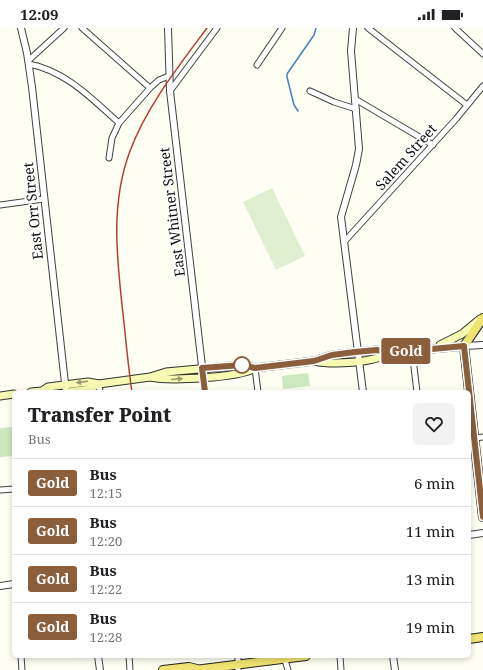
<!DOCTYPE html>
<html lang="en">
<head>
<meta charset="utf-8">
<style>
	:root { --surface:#fff; --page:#f2f2f2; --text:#202124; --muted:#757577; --line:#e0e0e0 }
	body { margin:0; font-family:"Noto Serif",serif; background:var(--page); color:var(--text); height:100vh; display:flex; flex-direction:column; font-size:15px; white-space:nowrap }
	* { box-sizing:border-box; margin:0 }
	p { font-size:13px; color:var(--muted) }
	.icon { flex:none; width:22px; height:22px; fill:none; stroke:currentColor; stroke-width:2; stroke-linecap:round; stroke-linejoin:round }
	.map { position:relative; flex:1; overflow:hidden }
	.drawer { position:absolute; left:12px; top:362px; width:459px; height:268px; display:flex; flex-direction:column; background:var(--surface); border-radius:6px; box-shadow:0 2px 6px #0003 }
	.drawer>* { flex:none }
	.badge { padding:0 8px; border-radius:3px; font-size:14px; line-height:26px }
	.map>.badge { position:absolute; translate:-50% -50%; box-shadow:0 0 0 2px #fff }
	.round { display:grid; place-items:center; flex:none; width:42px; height:42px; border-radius:6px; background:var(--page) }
	.overview { display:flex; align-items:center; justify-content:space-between; height:68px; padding:0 16px }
	h1 { font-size:19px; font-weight:800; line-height:30px }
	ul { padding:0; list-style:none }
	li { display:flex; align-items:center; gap:12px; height:48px; padding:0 16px; border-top:1px solid var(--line) }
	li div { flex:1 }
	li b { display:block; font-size:15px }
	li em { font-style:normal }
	li .badge { min-width:44px; font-weight:700; text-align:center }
	.status { display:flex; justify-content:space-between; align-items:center; height:28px; padding:0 20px; background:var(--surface); direction:ltr }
	.status svg { height:11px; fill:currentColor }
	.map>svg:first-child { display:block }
	.green { fill:#cde7be }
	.pitch { fill:#dfefcf }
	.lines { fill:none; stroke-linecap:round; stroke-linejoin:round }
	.stream { stroke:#4680c5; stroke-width:1.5 }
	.minor-casing { stroke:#424242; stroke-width:7 }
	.tertiary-casing { stroke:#424242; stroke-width:8 }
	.secondary-casing { stroke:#313131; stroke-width:9 }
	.primary-casing { stroke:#202020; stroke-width:10 }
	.minor { stroke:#fff; stroke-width:5 }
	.tertiary { stroke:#fff; stroke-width:6 }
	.secondary { stroke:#f7fab2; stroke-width:7 }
	.primary { stroke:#efe371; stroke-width:8 }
	.rail { stroke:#b73d30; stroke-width:1.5 }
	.oneway { fill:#9a9c71 }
	.line-casing { stroke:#fff; stroke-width:9 }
	.line { stroke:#8b5e3c; stroke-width:6 }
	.stop-dot { fill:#fff; stroke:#8b5e3c; stroke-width:2 }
	.labels { text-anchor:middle; stroke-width:4; stroke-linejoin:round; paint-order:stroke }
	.street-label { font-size:14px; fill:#0f0f0f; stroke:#fff }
</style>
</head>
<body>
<div class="status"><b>12:09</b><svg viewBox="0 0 49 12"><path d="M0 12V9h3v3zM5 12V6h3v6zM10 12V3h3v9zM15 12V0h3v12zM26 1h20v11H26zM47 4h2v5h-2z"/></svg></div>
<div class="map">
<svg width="483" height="642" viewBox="0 0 483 642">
	<rect width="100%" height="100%" fill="#fefef3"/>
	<path class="green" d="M308 345 310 358 283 361 282 348Z
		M14 399V428L0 429V400Z"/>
	<path class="pitch" d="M272 160 305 228 276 242 243 174Z"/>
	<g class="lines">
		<path class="stream" d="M298 83 294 77 287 49V46L314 7 316 0"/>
		<g class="minor-casing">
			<path id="minor" d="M82 0 150 60
				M368 0 467 77
				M455 0 483 26
				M29 32 64 0
				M29 36C66 43 92 71 119 95
				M257 37 282 0
				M170 63 217 0
				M310 63 334 74 356 81
				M355 71 433 117
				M109 130 112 110 119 95 150 60 159 52 169 48
				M0 177 44 171
				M344 214 456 91 483 58
				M412 322 417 364
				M255 340 258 364
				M99 356 100 364
				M469 411 483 409
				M0 462 14 461
				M21 628 22 642
				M129 628 130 642
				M340 628 341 642
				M284 629 288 642
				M238 642V628"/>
		</g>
		<g class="tertiary-casing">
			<path id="tertiary" d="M21 0 27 25 32 59 66 364
				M168 0 170 63 205 364
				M353 0 351 23 359 121 356 137 341 189 363 364
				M464 318 483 317
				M469 507 483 505
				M0 558 14 556
				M98 628 100 642
				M393 628 395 642"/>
		</g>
		<g class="secondary-casing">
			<path id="secondary" d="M440 317 462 306 480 291
				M314 333C332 337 373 335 389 325
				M150 349C169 353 239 350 255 340
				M31 364 42 363 48 359 88 354 99 356 150 349 166 344 242 337 255 340 314 333 332 327 377 322 389 325 464 318
				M68 364 90 361 99 356
				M0 368 14 366"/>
		</g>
		<g class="primary-casing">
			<path id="primary" d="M483 290 464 318 483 489
				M469 611 483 609
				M163 642 189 639 197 641
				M195 642 306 628"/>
		</g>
		<use href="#minor" class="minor"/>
		<use href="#tertiary" class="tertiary"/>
		<use href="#secondary" class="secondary"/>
		<use href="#primary" class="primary"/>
		<path class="rail" d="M132 364C128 338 126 312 123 286 117 231 110 176 130 123 147 78 178 39 207 0"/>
	</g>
	<defs><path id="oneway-solid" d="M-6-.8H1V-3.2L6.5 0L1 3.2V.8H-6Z"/></defs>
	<g class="oneway">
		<use href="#oneway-solid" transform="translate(177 351) rotate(-5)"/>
		<use href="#oneway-solid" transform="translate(82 354) rotate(173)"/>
	</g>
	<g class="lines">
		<g class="line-casing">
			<path id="line" d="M205 364 202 340 242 337 255 340 314 333 332 327 355 324 377 322 389 325 464 318 483 489"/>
		</g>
		<use href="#line" class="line"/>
	</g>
	<circle class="stop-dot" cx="242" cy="337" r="8"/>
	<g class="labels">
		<g class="street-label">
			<text transform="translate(406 129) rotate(-48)" y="5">Salem Street</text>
			<text transform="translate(33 183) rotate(-96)" y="5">East Orr Street</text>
			<text transform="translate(172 184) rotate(-97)" y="5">East Whitner Street</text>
		</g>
	</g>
</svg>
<b class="badge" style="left:406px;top:323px;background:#8b5e3c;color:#fff">Gold</b>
<section class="drawer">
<div class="overview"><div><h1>Transfer Point</h1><p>Bus</p></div><a class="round"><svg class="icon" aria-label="heart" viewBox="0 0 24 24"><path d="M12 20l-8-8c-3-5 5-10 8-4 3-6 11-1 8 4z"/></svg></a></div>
<ul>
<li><span class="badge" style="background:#8b5e3c;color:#fff">Gold</span><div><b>Bus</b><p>12:15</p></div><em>6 min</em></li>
<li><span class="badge" style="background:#8b5e3c;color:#fff">Gold</span><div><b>Bus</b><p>12:20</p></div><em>11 min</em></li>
<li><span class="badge" style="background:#8b5e3c;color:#fff">Gold</span><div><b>Bus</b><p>12:22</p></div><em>13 min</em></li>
<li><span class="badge" style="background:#8b5e3c;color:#fff">Gold</span><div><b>Bus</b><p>12:28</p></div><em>19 min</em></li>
</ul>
</section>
</div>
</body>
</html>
